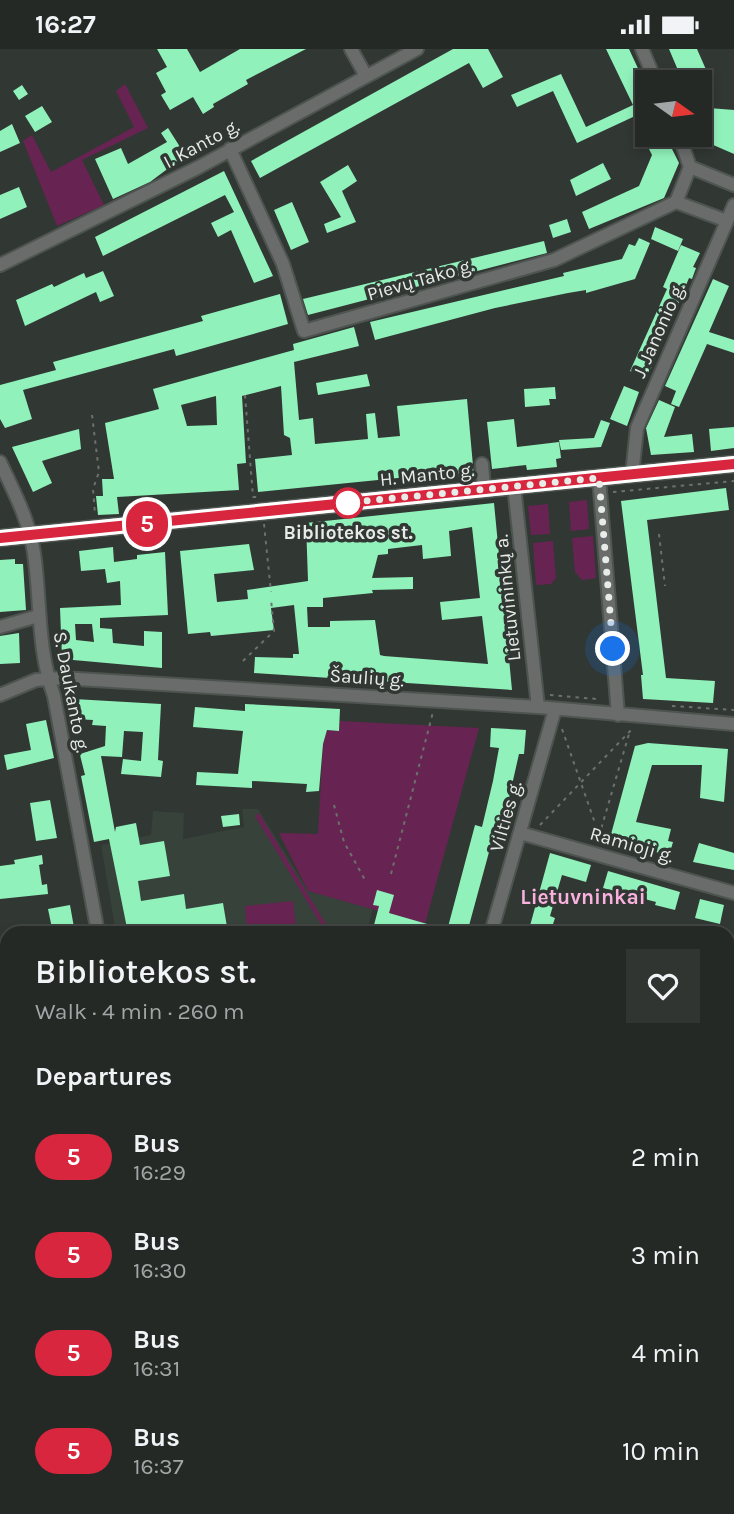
<!DOCTYPE html>
<html lang="en">
<head>
<meta charset="utf-8">
<style>
	:root { --surface:#252926; --page:#313532; --text:#f1f3f6; --muted:#a3a6a7; --line:#424543 }
	body { margin:0; font-family:Karla,sans-serif; background:var(--page); color:var(--text); height:100vh; display:flex; flex-direction:column; font-size:26px; white-space:nowrap }
	* { box-sizing:border-box; margin:0 }
	p { font-size:23px; color:var(--muted) }
	.icon { flex:none; width:38px; height:38px; fill:none; stroke:currentColor; stroke-width:2; stroke-linecap:round; stroke-linejoin:round }
	.map { position:relative; flex:1; overflow:hidden }
	.sheet { position:absolute; left:0px; top:877px; width:735px; height:590px; display:flex; flex-direction:column; background:var(--surface); border-radius:21px 21px 0 0; box-shadow:0 4px 10px #0003,0 0 0 2px var(--line) }
	.sheet>* { flex:none }
	.badge { padding:0 14px; border-radius:23px; font-size:24px; line-height:46px }
	.needle { width:46px; rotate:104deg }
	.buttons { position:absolute; left:635px; top:21px; display:grid; gap:14px }
	.buttons a { display:grid; place-items:center; width:77px; height:77px; border-radius:0px; background:var(--surface); box-shadow:0 4px 10px #0003,0 0 0 2px var(--line); font-size:35px }
	.you { position:absolute; width:35px; height:35px; margin:-18px; border:5px solid #fff; border-radius:50%; background:#1a73e8; box-shadow:0 0 0 10px #1a73e833 }
	.map>.badge { position:absolute; translate:-50% -50%; box-shadow:0 0 0 4px #fff }
	h2 { padding:0 35px; font-size:26px; line-height:63px }
	.round { display:grid; place-items:center; flex:none; width:74px; height:74px; border-radius:0px; background:var(--page) }
	.headline { display:flex; align-items:center; justify-content:space-between; height:119px; padding:0 35px }
	h1 { font-size:33px; font-weight:600; line-height:52px }
	ul { padding:0; list-style:none }
	li { display:flex; align-items:center; gap:21px; height:98px; padding:0 35px }
	li div { flex:1 }
	li b { display:block; font-size:26px }
	li em { font-style:normal }
	li .badge { min-width:77px; font-weight:700; text-align:center }
	.status { display:flex; justify-content:space-between; align-items:center; height:49px; padding:0 35px; background:var(--surface); direction:ltr }
	.status svg { height:19px; fill:currentColor }
	.map>svg:first-child { display:block }
	.built { fill:#36423a }
	.green { fill:#672452 }
	.building { fill:#90f1bb; fill-rule:evenodd }
	.lines { fill:none; stroke-linecap:round; stroke-linejoin:round }
	.minor-casing { stroke:#4e5450; stroke-width:16 }
	.major-casing { stroke:#4e5450; stroke-width:19 }
	.path { stroke:#6c716d; stroke-width:2; stroke-dasharray:3.5 5; stroke-linecap:butt }
	.minor { stroke:#696c6a; stroke-width:12 }
	.major { stroke:#9ca29e; stroke-width:16 }
	.line-casing { stroke:#fff; stroke-width:16 }
	.line { stroke:#d7263d; stroke-width:10 }
	.walk { stroke:#e8ece9; stroke-width:7; stroke-dasharray:0 12.6 }
	.stop-dot { fill:#fff; stroke:#d7263d; stroke-width:3.5 }
	.labels { text-anchor:middle; stroke-width:7; stroke-linejoin:round; paint-order:stroke }
	.street-label { font-size:19px; fill:#e8ece9; stroke:#313733 }
	.stop-label { font-size:19px; font-weight:bold; fill:#e8ece9; stroke:#313733 }
	.neighbourhood-label { font-size:21px; font-weight:bold; fill:#f9b2de; stroke:#313733 }
</style>
</head>
<body>
<div class="status"><b>16:27</b><svg viewBox="0 0 49 12"><path d="M0 12V9h3v3zM5 12V6h3v6zM10 12V3h3v9zM15 12V0h3v12zM26 1h20v11H26zM47 4h2v5h-2z"/></svg></div>
<div class="map">
<svg width="734" height="1465" viewBox="0 0 734 1465">
	<rect width="100%" height="100%" fill="#313733"/>
	<path class="built" d="M242 760H258L308 842 373 860 366 884H116L101 796 151 786 153 762 184 764 183 790 244 778Z
		M734 1369V1465H689L692 1460H728V1382Z"/>
	<path class="green" d="M125 35 148 79 82 111 104 156 57 177 23 92 32 86 51 123 134 78 116 42Z
		M587 451 589 480 571 482 569 453Z
		M548 455 550 485 531 486 528 457Z
		M593 487 596 529 582 531 575 523 572 489Z
		M553 492 556 529 551 535 536 536 533 494Z
		M340 672 479 679 425 875 308 842 279 784 318 785 323 695 327 681 339 682Z
		M259 764 330 882 346 881V884H313L325 882 255 767Z
		M293 852 296 879 247 883 245 857Z
		M0 1304 7 1342V1460H180L181 1465H0Z
		M583 1460H659L656 1465H581Z"/>
	<path class="building" d="M157 0H187L200 23 240 0H306L246 31 248 35 213 55 214 58 203 65 193 48 170 61 161 46 166 43 156 24 167 18Z
		M453 0H488L503 28 483 39 469 14 260 129 251 112Z
		M606 0H629L648 41V86H665L679 114 664 149 589 180 582 163 639 137 652 106 633 68 577 94 553 42 517 58 511 46 561 25 586 78 633 56Z
		M669 0H697L711 32 700 37V33H683Z
		M22 36 28 45 19 51 13 42Z
		M700 39 709 59 734 61V105L711 95 700 85Z
		M42 57 52 73 35 83 25 67Z
		M12 75 20 94 0 103V82Z
		M168 79 182 101 175 106 178 112 150 133 113 150 95 110 121 99 128 115 167 93 161 84Z
		M603 114 611 130 576 147 570 131Z
		M348 116 357 132 342 142 356 173 327 184 324 175 341 168 320 133Z
		M224 122 273 227 254 234 231 181 218 188 211 174 234 163 225 146 103 207 95 188Z
		M19 138 27 158 0 170V146Z
		M292 153 309 193 291 201 274 161Z
		M567 170 571 183 553 189 549 176Z
		M655 178 683 190 678 202 651 190Z
		M639 189 650 194 635 230 586 244V241L568 244 495 259 375 291 370 273 564 227 563 224 622 210 629 195 635 197Z
		M544 192 547 204 308 266 303 250Z
		M681 196 700 204 693 218 696 219 692 230 689 229 647 329 630 322 667 240 663 238Z
		M103 222 114 247 100 253 96 243 25 277 16 251 52 235 54 238 84 224 86 229Z
		M713 230 729 237 709 283 734 291V304L707 295 679 358 671 355 676 342 665 337Z
		M280 245 288 275 176 307 174 300 23 341 32 370 5 379 0 370V336L56 321 53 313 203 272 201 267Z
		M354 278 359 297 294 313 299 371 313 369 315 395 368 390 366 365 375 364 378 389 400 387 397 357 467 350 474 428 459 429 458 423 258 443 255 410 292 406 290 389 284 386 281 337 242 347 246 414 237 415 239 441 117 448 119 465 98 466 96 447H103L102 430H114L105 374 159 360 153 340 294 301 293 295ZM216 347 217 376 187 377 181 356Z
		M367 325 370 337 318 346 316 334Z
		M624 337 639 343 627 377 610 370Z
		M555 338 556 350H549L550 356 525 358 524 340Z
		M659 351 675 358 664 388 692 385 694 403 651 406 646 379Z
		M514 370 517 398 559 393 561 409 556 410 557 418 527 421 526 416 492 420 487 373Z
		M601 371 610 374 601 398 561 401 559 391 594 389Z
		M734 378V399L711 402 709 380Z
		M79 380 81 400 42 412 52 434 33 443 12 398Z
		M726 439 729 461 647 471 666 629 715 632 713 654 643 650 641 626H643L621 452Z
		M494 454 512 641 254 624 255 608 293 609V605H299L294 556 271 559 274 581 211 587 210 583 188 585 180 502 249 495 254 521 214 525 217 553 248 550 247 541 308 532 306 474ZM472 478 480 549 440 553 442 571 482 567 488 615 384 607 380 606 375 571 330 572V578H308L307 558H323V549L373 544 372 541 413 540V528L372 529 378 506 388 505V500L422 496 423 510 451 507 449 482Z
		M113 498 114 513 137 510V506L165 503 168 566 100 569V579L112 580 113 594 144 597V582L162 583V619L62 610 60 559 121 556 120 532 107 534 105 520 81 522 79 502ZM75 575H92L94 593 76 591Z
		M15 510V515H23L26 561 0 563V511Z
		M19 584 20 614 0 615V587Z
		M74 650 161 655 158 711 163 712 161 728 121 725 123 710 141 712 143 683 124 682 122 708 101 707 115 783 116 778 136 774 140 796 164 792 170 827 138 832 141 852 184 845 186 860 223 854 228 884H128L109 790 94 793 81 727 85 726 80 706H77L105 697 106 677 92 676 93 671 75 670Z
		M245 655 340 660 339 682 327 681 323 695 319 742 306 743 307 735 252 732V739L196 736 197 723 238 725 243 682 193 678 195 658 245 662Z
		M46 671 54 709 7 721 4 706 31 701 26 675Z
		M491 679 526 681 524 705H519L504 771 498 770 467 884 448 878 475 776 482 778 493 732 499 699 490 698Z
		M648 694 728 700 724 753 700 749 702 716H652L636 773 671 780 668 792 673 793 669 807 610 789 635 697Z
		M50 751 57 789 36 792 30 754Z
		M239 765 240 776 223 778 221 767Z
		M699 794 734 804V821L693 813Z
		M550 804 591 816 586 833 562 826 550 867 555 869 550 884H528Z
		M42 806 43 815 39 816 42 836 47 835 48 845 0 850V817L15 815 14 811Z
		M608 822 680 843 675 861 655 856 656 853 603 839Z
		M377 841 394 846 389 864 448 881V884H402L374 876 379 857 373 856Z
		M700 850 724 856 720 875 695 869Z
		M70 856 75 884H53L48 860Z"/>
	<g class="lines">
		<g class="minor-casing">
			<path id="minor" d="M351 0 366 27
				M642 0 656 33
				M230 100 283 215 304 282 554 211 676 153 727 172
				M690 118 734 136
				M676 153 690 118 679 86
				M0 216 199 118 417 0
				M0 413C14 443 29 471 34 504 41 552 37 600 54 647L98 884
				M482 415 484 440
				M632 426 637 379 734 156
				M599 429 618 666
				M514 437 538 658
				M0 578 38 567
				M0 646 36 631 61 629 538 658 734 675
				M520 784 734 844
				M491 884 555 660
				M0 937 7 936
				M0 1088 7 1086
				M728 1273 734 1275
				M198 1460 199 1465
				M444 1460 458 1465
				M414 1465 416 1460"/>
		</g>
		<g class="major-casing">
			<path id="major" d="M0 489 734 415
				M728 1353 734 1339
				M676 1465 678 1460"/>
		</g>
		<path class="path" d="M245 346 253 448H261
			M92 366 99 423 93 440 95 465
			M613 443 734 432
			M264 475 271 543
			M659 485 665 537
			M243 612 274 582 271 550
			M550 646 597 650
			M672 657 734 661
			M562 680 602 794
			M334 756 344 793 365 831
			M540 776 633 679
			M599 787 629 685
			M391 825 433 663
			M0 1277 7 1276
			M0 1293 4 1294 7 1313
			M4 1294 7 1286
			M728 1297 729 1287
			M728 1298 734 1300
			M0 1349H7
			M728 1389 734 1375
			M0 1434 7 1438
			M41 1460 48 1465
			M84 1460 87 1465
			M169 1460V1465
			M472 1460 487 1465
			M575 1463 580 1460
			M28 1465 32 1460
			M138 1465 141 1460
			M599 1465 602 1460
			M659 1465 661 1460"/>
		<use href="#minor" class="minor"/>
		<use href="#major" class="major"/>
	</g>
	<g class="lines">
		<g class="line-casing">
			<path id="line" d="M0 489 734 415"/>
		</g>
		<use href="#line" class="line"/>
		<path class="walk" d="M348 454H345L599 429 613 600"/>
	</g>
	<circle class="stop-dot" cx="348" cy="454" r="14"/>
	<g class="labels">
		<g class="street-label">
			<text transform="translate(201 94) rotate(-28)" y="7">I. Kanto g.</text>
			<text transform="translate(420 230) rotate(-16)" y="7">Pievų Tako g.</text>
			<text transform="translate(658 281) rotate(-66)" y="7">J. Janonio g.</text>
			<text transform="translate(427 425) rotate(-6)" y="7">H. Manto g.</text>
			<text transform="translate(507 549) rotate(-96)" y="7">Lietuvininkų a.</text>
			<text transform="translate(367 628) rotate(4)" y="7">Šaulių g.</text>
			<text transform="translate(72 643) rotate(79)" y="7">S. Daukanto g.</text>
			<text transform="translate(505 767) rotate(-74)" y="7">Vilties g.</text>
			<text transform="translate(632 795) rotate(16)" y="7">Ramioji g.</text>
		</g>
		<g class="stop-label">
			<text x="348" y="490">Bibliotekos st.</text>
		</g>
		<g class="neighbourhood-label">
			<text x="583" y="855">Lietuvninkai</text>
		</g>
	</g>
</svg>
<div class="buttons">
<a><svg class="needle" viewBox="-14 -14 28 28"><path d="M0-13l5 13h-10z" fill="#e53935"/><path d="M0 13l5-13h-10z" fill="#a3a6a7"/></svg></a>
</div>
<div class="you" style="left:613px;top:600px"></div>
<b class="badge" style="left:147px;top:475px;background:#d7263d;color:#fff">5</b>
<section class="sheet">
<div class="headline"><div><h1>Bibliotekos st.</h1><p>Walk · 4 min · 260 m</p></div><a class="round"><svg class="icon" aria-label="heart" viewBox="0 0 24 24"><path d="M12 20l-8-8c-3-5 5-10 8-4 3-6 11-1 8 4z"/></svg></a></div>
<h2>Departures</h2>
<ul>
<li><span class="badge" style="background:#d7263d;color:#fff">5</span><div><b>Bus</b><p>16:29</p></div><em>2 min</em></li>
<li><span class="badge" style="background:#d7263d;color:#fff">5</span><div><b>Bus</b><p>16:30</p></div><em>3 min</em></li>
<li><span class="badge" style="background:#d7263d;color:#fff">5</span><div><b>Bus</b><p>16:31</p></div><em>4 min</em></li>
<li><span class="badge" style="background:#d7263d;color:#fff">5</span><div><b>Bus</b><p>16:37</p></div><em>10 min</em></li>
</ul>
</section>
</div>
</body>
</html>
